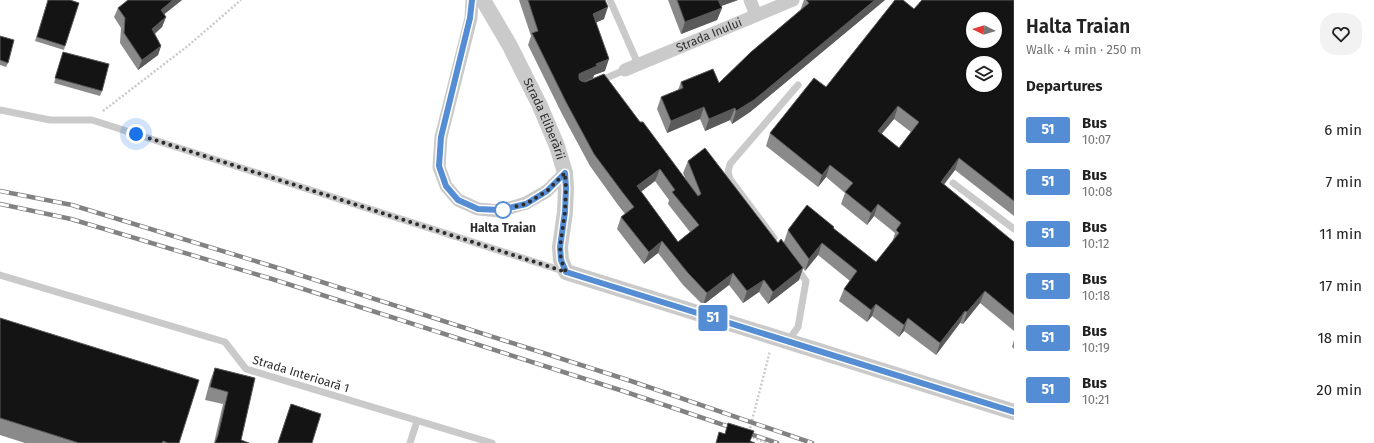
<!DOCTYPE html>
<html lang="en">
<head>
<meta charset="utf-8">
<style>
	:root { --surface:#fff; --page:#f2f2f2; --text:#222; --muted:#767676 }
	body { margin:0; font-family:"Fira Sans",sans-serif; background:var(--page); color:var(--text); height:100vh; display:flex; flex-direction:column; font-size:15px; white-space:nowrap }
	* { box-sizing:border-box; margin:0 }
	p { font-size:13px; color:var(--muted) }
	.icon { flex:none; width:22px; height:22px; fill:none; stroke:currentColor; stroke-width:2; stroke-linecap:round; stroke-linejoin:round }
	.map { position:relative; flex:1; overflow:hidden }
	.panel { display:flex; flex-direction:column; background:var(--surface); width:360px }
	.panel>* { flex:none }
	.badge { padding:0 8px; border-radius:3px; font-size:14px; line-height:26px }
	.needle { width:26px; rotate:275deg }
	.buttons { position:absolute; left:966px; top:12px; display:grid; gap:8px }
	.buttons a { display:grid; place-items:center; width:36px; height:36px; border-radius:50%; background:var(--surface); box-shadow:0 1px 3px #0004; font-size:20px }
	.you { position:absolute; width:20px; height:20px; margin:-10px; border:3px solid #fff; border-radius:50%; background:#1a73e8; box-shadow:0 0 0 6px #1a73e833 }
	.map>.badge { position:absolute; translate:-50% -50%; box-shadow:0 0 0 2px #fff }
	h2 { padding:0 12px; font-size:15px; line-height:36px }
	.round { display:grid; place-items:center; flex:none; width:42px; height:42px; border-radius:16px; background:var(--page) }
	.head { display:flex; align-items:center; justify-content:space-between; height:68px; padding:0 12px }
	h1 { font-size:19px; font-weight:600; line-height:30px }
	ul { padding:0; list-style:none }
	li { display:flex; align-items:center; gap:12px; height:52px; padding:0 12px }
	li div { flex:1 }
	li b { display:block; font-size:15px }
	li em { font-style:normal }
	li .badge { min-width:44px; font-weight:700; text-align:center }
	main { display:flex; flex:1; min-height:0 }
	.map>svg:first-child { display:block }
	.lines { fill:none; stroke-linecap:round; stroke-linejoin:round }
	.path { stroke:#cacaca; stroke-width:2.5; stroke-dasharray:2 2; stroke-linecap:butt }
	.service { stroke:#cacaca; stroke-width:7 }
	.minor { stroke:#cacaca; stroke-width:13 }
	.tertiary { stroke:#cacaca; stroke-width:16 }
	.rail-casing { stroke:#828282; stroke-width:4.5 }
	.rail { stroke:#fff; stroke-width:3; stroke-dasharray:9; stroke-linecap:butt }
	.wall { fill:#8a8a8a; fill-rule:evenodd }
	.shaded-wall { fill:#5a5a5a }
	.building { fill:#141414; stroke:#5a5a5a; fill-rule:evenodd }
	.line-casing { stroke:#fff; stroke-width:9 }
	.line { stroke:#548dd4; stroke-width:6 }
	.walk { stroke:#2d2d2d; stroke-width:4; stroke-dasharray:0 7.2 }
	.stop-dot { fill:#fff; stroke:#548dd4; stroke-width:2 }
	.labels { text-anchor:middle; stroke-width:4; stroke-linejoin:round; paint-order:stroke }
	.street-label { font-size:12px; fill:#2d2d2d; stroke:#fff }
	.stop-label { font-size:12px; font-weight:bold; fill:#2d2d2d; stroke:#fff }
</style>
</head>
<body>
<main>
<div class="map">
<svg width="1014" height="443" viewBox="0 0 1014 443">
	<rect width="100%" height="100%" fill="#fff"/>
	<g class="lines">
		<path class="path" d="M103 111 189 45 241 0
			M749 432 770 351
			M749 436 767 443"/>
		<path class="service" d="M610 0 638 64
			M599 81 625 70
			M0 110 50 120H92L563 271
			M953 183 1014 229
			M774 238 730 179 728 172 730 164 798 85
			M0 275 225 342 246 369 492 443
			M788 341 798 327 806 281 796 267
			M410 443 417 421"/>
		<g class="minor">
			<path d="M472 0 471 18 441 137 439 167 446 186 458 200 478 209 500 211 526 203 547 191 565 173"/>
			<path d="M750 0 756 15"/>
			<path id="s1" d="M625 70 793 0"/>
		</g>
		<path class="tertiary" id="s2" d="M483 0 510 46 540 106 557 146 565 173 566 188 565 212 560 247 561 260 566 272 1014 412"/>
		<g class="rail-casing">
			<path id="rail" d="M0 191 72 205 278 268 631 381 812 443
				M0 204 71 219 272 279 623 391 777 443"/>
		</g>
		<use href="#rail" class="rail"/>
	</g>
	<path class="wall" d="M48 0 65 46 64 50 35 41Z
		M182 0 164 14 166 17 162 27 155 34 161 46 158 55 138 70 120 43 121 28 114 17 118 8Z
		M519 0H605L604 19 596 22 605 71 594 75 593 78 584 82 640 122 686 180 683 173 688 161 778 243 784 242 788 230 834 227V229L876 262 892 243 895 233 874 216 867 225 841 204 845 193 826 177 818 187 766 146 770 133 826 87 914 9 1014 0V216L955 170 944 185 1014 242V331L980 303 963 324 960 323 936 355 904 331 899 337 872 316 867 322 839 301 844 289 850 281 818 255 805 271 803 268 799 280 768 304 759 292 743 303 729 285 703 305 683 285 658 253 644 264 617 229 621 217 625 214 618 205 590 166 562 114 528 45 531 36ZM894 119 911 132 899 148 881 134ZM655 181 669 200 668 204 690 232 678 242 641 191Z
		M668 0H738L721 6 722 8 717 20 681 34Z
		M804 0H885L750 112 732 124 730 120 705 131 700 119 667 133 657 109 661 97 678 90 681 82 719 83 800 11Z
		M0 36 8 63 6 67 0 65Z
		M63 52 102 91 100 96 54 83Z
		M0 318 179 443H25L0 435Z
		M1014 340V349L1012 347Z
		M215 368 255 378 241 440 249 443H214L223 404 205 400 210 381Z
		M291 404 312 443H278Z"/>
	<path class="shaded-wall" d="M173 0H182L157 20 161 10Z
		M717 0H738L713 9Z
		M875 0H885L750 112 732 124 736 111Z
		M608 7 604 19 589 26 593 14Z
		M722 8 717 20 681 34 685 22Z
		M166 17 162 27 148 39 152 29Z
		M161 46 158 55 138 70 142 60Z
		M609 59 605 71 594 75 593 78 577 85 579 74 581 73 596 64Z
		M898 106 894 119 874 143 878 131Z
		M704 107 700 119 667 133 671 121Z
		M735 108 730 120 705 131 709 119Z
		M959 158 955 170 936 194 941 182Z
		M830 165 826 177 818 187 822 175Z
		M660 169 655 181 633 198 637 186Z
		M878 204 874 216 867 225 871 213Z
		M662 241 658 253 644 264 649 252Z
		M822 243 818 255 805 271 809 259Z
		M803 268 799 280 768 304 773 292Z
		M733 273 729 285 703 305 707 293Z
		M764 280 759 292 743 303 747 291Z
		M985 291 980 303 963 324 967 312Z
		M876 304 872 316 867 322 871 310Z
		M965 311 960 323 936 355 940 343Z
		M908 318 904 331 899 337 904 325Z"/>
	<path class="building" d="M48 0H70L79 3 65 46 37 37Z
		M128 0H173L161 10 166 17 152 29 161 46 142 60 124 33 125 18 118 8Z
		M528 0H605L608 7 593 14 609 59 596 64 597 66 581 73 579 74V79L581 81 585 82 604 74 640 122H643L698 196 701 194 688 161 705 148 778 243 781 239 803 268 773 292 764 280 747 291 733 273 707 293 688 273 662 241 649 252 621 217 634 207 623 193 594 154 566 102 532 33 538 31ZM660 169 675 190 672 192 699 225 678 242 637 186Z
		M677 0H718L722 8 685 22Z
		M806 0H875L754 100 736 111 735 108 709 119 704 107 671 121 661 97 683 88 681 82 713 69 719 83 751 52 809 3Z
		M895 0H903L914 9 922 0H1014V201L959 158 941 182 1014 242V315L985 291 967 312 965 311 940 343 908 318 904 325 876 304 871 310 844 289 857 271 822 243 809 259 788 230 807 205 834 227 833 228 876 262 899 233 896 230 901 223 878 204 871 213 845 192 853 183 830 165 822 175 770 133 814 78 826 87ZM973 19H995V41H973ZM973 63H995V85H973ZM898 106 919 122 899 148 878 131Z
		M0 36 14 40 8 63 0 60Z
		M63 52 109 64 102 91 55 78Z
		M0 318 199 380 179 443H168L163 441 162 443H79L0 418Z
		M215 368 255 378 241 440 249 443H215L218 435 228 392 210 387Z
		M291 404 321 414 312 443H278Z
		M728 423 754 431 750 441 755 443H716L719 432 725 434Z"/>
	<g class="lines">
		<g class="line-casing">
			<path id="line" d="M472 0 470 18 441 137 439 166 446 186 458 200 478 209 500 210 526 204 547 191 565 173 566 188 565 212 560 247 561 260 566 272 1014 412"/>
		</g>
		<use href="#line" class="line"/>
		<path class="walk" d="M136 134 566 272 561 260 560 247 565 212 566 188 565 173 547 191 526 204 500 210H503"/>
	</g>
	<circle class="stop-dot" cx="503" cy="210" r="8"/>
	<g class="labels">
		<g class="street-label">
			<text dy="4" stroke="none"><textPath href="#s1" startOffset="91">Strada Inului</textPath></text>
			<text dy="4" stroke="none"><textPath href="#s2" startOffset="134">Strada Eliberării</textPath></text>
			<text transform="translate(301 374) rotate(17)" y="4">Strada Interioară 1</text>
		</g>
		<g class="stop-label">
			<text x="503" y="232">Halta Traian</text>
		</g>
	</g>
</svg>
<div class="buttons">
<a><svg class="needle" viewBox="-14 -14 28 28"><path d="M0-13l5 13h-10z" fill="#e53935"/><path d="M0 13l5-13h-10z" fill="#767676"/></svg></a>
<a><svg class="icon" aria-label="layers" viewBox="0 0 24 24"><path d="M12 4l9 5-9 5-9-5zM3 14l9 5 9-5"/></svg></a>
</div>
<div class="you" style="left:136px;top:134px"></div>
<b class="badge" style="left:713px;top:318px;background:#548dd4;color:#fff">51</b>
</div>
<section class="panel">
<div class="head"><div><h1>Halta Traian</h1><p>Walk · 4 min · 250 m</p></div><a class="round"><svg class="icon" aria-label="heart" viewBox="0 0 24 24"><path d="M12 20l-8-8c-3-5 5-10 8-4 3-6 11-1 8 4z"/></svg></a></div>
<h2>Departures</h2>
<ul>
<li><span class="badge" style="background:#548dd4;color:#fff">51</span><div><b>Bus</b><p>10:07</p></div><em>6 min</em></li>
<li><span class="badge" style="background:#548dd4;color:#fff">51</span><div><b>Bus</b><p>10:08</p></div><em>7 min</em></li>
<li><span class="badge" style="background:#548dd4;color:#fff">51</span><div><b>Bus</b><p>10:12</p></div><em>11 min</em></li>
<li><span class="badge" style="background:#548dd4;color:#fff">51</span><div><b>Bus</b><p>10:18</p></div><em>17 min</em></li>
<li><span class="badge" style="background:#548dd4;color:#fff">51</span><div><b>Bus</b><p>10:19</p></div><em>18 min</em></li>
<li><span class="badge" style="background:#548dd4;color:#fff">51</span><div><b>Bus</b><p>10:21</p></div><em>20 min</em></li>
</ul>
</section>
</main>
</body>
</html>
